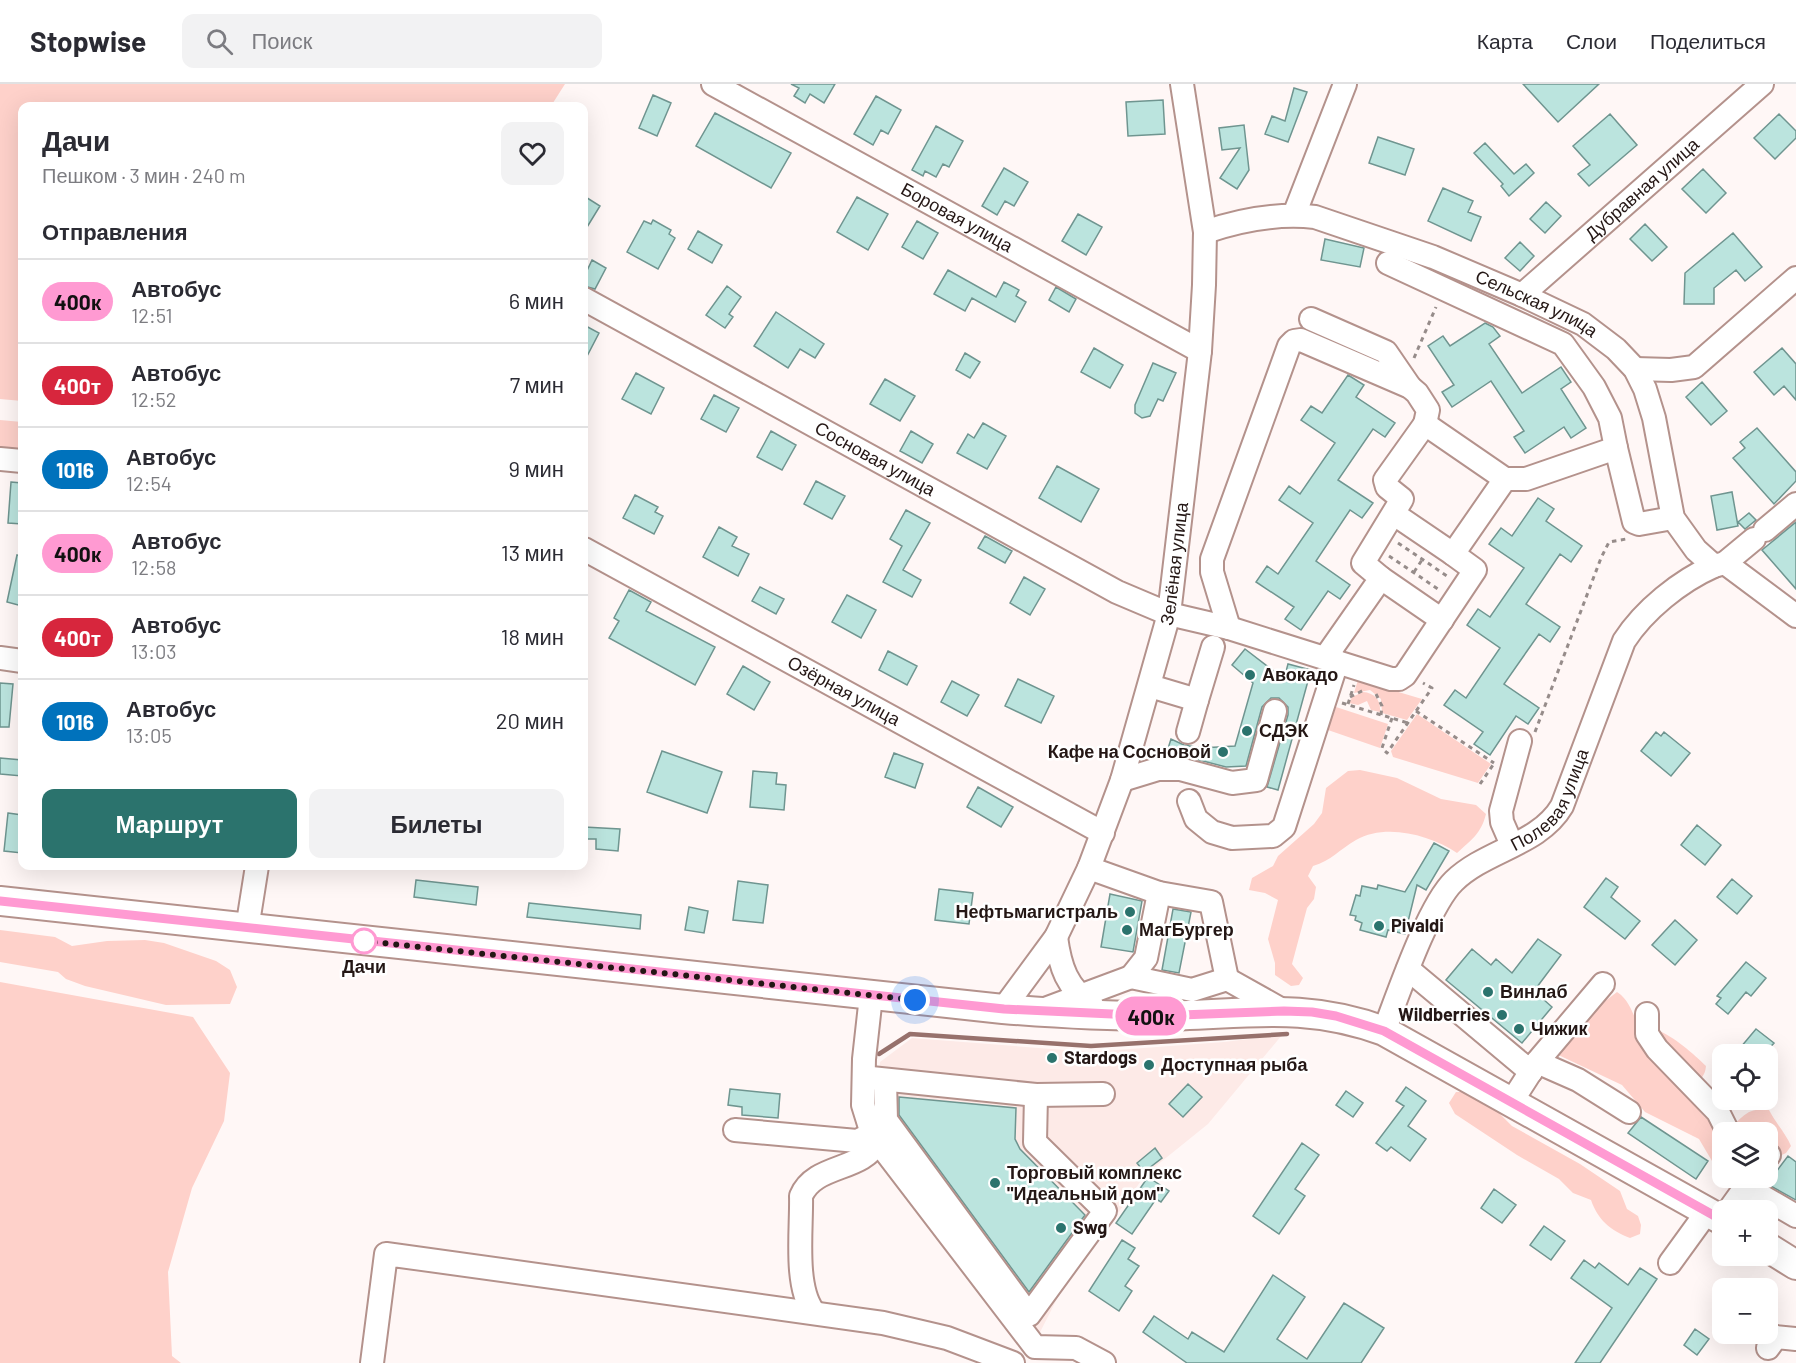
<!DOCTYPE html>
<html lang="ru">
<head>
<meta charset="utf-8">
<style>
	:root { --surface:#fff; --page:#f2f2f3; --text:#2b2b33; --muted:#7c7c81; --line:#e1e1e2; --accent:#2b736d }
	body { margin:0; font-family:Barlow,sans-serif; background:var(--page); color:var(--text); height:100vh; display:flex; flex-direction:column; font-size:22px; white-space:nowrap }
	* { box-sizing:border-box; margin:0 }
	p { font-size:20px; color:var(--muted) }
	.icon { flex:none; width:33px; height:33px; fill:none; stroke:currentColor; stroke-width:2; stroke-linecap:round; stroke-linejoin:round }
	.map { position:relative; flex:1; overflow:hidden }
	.panel { position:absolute; left:18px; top:18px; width:570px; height:768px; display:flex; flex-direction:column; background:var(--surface); border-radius:12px; box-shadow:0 6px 24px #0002 }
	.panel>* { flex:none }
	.badge { padding:0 12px; border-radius:20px; font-size:21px; line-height:39px }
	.controls { position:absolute; left:1712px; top:960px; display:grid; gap:12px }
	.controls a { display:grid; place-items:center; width:66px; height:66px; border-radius:12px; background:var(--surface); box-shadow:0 6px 24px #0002; font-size:30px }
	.you { position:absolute; width:30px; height:30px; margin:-15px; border:4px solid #fff; border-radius:50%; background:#1a73e8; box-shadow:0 0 0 9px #1a73e833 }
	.map>.badge { position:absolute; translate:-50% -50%; box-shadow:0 0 0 3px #fff }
	h2 { padding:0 24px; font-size:22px; line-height:54px }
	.round { display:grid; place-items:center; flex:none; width:63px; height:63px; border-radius:12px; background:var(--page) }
	.headline { display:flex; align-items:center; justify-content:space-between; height:102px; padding:0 24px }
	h1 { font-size:28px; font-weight:800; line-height:45px }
	.primary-button { display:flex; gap:12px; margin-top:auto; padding:12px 24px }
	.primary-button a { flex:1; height:69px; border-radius:12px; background:var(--accent); color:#fff; font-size:24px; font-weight:800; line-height:69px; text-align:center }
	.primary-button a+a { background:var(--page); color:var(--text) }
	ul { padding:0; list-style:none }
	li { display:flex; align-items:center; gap:18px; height:84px; padding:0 24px; border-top:2px solid var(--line) }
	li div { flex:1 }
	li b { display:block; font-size:22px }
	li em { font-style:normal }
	li .badge { min-width:66px; font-weight:700; text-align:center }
	header { display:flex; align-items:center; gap:36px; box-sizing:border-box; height:84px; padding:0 30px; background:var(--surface); border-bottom:2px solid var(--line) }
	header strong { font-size:28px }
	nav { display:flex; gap:33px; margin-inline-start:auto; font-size:21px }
	.search { width:420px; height:54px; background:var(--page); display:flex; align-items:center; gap:15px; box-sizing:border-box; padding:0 21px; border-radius:12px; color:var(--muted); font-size:22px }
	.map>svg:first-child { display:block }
	.built { fill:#fdeae7 }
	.green { fill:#fed1ca }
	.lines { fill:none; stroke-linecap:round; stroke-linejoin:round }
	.stream { stroke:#97716c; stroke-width:4.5 }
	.building { fill:#bbe4de; stroke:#6f9590; stroke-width:1.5 }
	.minor-casing { stroke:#b4928c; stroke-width:26 }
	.major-casing { stroke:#b4928c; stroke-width:32 }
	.path { stroke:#968c8a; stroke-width:3; stroke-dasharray:4.5 4.5; stroke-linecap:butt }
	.minor { stroke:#fff; stroke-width:22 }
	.major { stroke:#fff; stroke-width:28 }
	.line-casing { stroke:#fff; stroke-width:14 }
	.line { stroke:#ff9ad2; stroke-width:9 }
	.walk { stroke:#241715; stroke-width:6; stroke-dasharray:0 10.8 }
	.poi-dot { fill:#2b736d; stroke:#fff; stroke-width:2 }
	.stop-dot { fill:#fff; stroke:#ff9ad2; stroke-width:3 }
	.labels { text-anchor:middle; stroke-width:5; stroke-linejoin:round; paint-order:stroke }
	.street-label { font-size:18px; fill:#241715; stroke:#fff }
	.poi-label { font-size:18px; font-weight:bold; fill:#241715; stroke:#fff; text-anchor:start }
	.stop-label { font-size:18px; font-weight:bold; fill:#241715; stroke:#fff }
</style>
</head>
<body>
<header>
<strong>Stopwise</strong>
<div class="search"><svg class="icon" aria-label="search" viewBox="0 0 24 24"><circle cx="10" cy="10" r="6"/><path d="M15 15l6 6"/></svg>Поиск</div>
<nav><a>Карта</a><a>Слои</a><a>Поделиться</a></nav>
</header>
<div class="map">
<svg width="1796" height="1279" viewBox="0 0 1796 1279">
	<rect width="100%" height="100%" fill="#fff7f6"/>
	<path class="built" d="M1282 951 1208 1040 1146 1090 1059 1211 1036 1256 875 1026 880 978 912 954 1090 968 1224 958Z"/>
	<path class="green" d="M0 0H565L551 22H22V317L0 315Z
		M0 336 22 338V366L0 363Z
		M1358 596 1422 615 1407 636 1382 629 1381 615 1370 606 1354 609Z
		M1363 608C1375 609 1381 616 1380 628L1371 626 1367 617 1358 621 1349 619 1352 613Z
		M1336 623 1388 640 1380 664 1328 646Z
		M1417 630 1491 680 1478 699 1393 673 1391 667Z
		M1360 686 1397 694 1441 715 1476 721 1486 730C1481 750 1471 756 1457 769 1430 751 1386 739 1356 756 1340 765 1331 777 1313 782L1308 792 1316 803 1314 815 1307 824 1292 880 1303 894 1299 901 1291 902 1275 891V879L1268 855 1278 816 1265 809 1249 806 1252 794 1273 782 1278 772 1314 740 1322 729 1326 704 1348 687Z
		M0 846 55 853 72 862 107 857 145 856 164 859 216 877 230 886 237 903 230 920 166 921 85 902 66 895 58 888 0 878Z
		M0 898 193 933 230 989 224 1037 192 1104 168 1188 172 1272 181 1279H0Z
		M1617 908C1634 919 1632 938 1644 944 1647 946 1653 944 1657 946 1673 952 1694 970 1706 982 1705 993 1700 994 1696 1003 1688 1023 1711 1042 1727 1046 1744 1034 1745 1023 1769 1026 1775 1038 1786 1050 1791 1062L1786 1069 1767 1078V1048H1722V1094H1729L1731 1100 1719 1101 1713 1090 1712 1077 1699 1055 1645 1028 1622 1001 1552 968 1566 947Z
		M1456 1008H1467L1499 1029 1512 1042 1580 1080 1620 1107 1627 1125 1638 1132 1641 1141 1640 1150 1630 1154C1610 1146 1598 1136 1591 1116L1573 1109 1559 1095 1517 1071 1455 1030 1449 1019Z"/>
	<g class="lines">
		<path class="stream" d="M879 970 910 950 1091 962 1287 950"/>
	</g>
	<path class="building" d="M791 0H835L824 19 810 10 805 19 794 12 799 4Z
		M1523 0H1599L1558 38Z
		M1294 4 1307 8 1288 58 1265 50 1272 32 1285 37Z
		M653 11 671 19 657 52 639 44Z
		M876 12 901 26 888 50 881 46 873 61 854 50Z
		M1163 16 1165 50 1128 52 1126 18Z
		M715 29 791 69 771 104 696 62Z
		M1610 30 1637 61 1589 102 1578 90 1590 81 1573 62Z
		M1779 30 1796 47V54L1775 75 1754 54Z
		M1244 41 1249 86 1237 105 1220 94 1240 64 1222 66 1219 44Z
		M936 42 963 57 949 83 943 80 936 93 925 87 923 92 912 86Z
		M1378 53 1414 65 1405 91 1369 79Z
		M1485 59 1514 90 1526 80 1534 89 1509 112 1501 102 1503 100 1474 69Z
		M1004 84 1028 98 1014 122 1005 117 997 131 982 122Z
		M1703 85 1726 109 1706 129 1682 105Z
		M1443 104 1473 117 1468 128 1481 133 1471 157 1428 137Z
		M584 112 600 122 584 148Z
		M857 113 888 130 868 166 837 148Z
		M1546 118 1561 132 1545 149 1530 135Z
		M1078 130 1102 143 1086 171 1062 157Z
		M653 136 671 146 669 150 675 154 658 185 627 168 644 137 651 140Z
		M917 137 938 149 923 175 902 163Z
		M1645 140 1667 163 1652 177 1630 155Z
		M698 147 722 161 712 179 688 165Z
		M1733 149 1762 183 1745 197 1736 186 1714 204V220H1684L1685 189Z
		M1325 155 1364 164 1360 183 1321 176Z
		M1520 158 1534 172 1520 187 1505 174Z
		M592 176 606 184 595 205 584 202V193Z
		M948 186 996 213 1004 198 1019 206 1016 212 1026 218 1015 238 972 214 965 227 934 210Z
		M727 202 741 213 729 230 733 233 725 244 706 231Z
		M1056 203 1076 215 1069 228 1049 216Z
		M776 228 824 260 815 274 800 265 788 284 754 262Z
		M1485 239 1493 243 1500 252 1489 260 1522 309 1561 283 1571 298 1561 305 1586 344 1571 354 1564 343 1525 369 1514 353 1524 347 1491 297 1452 323 1442 308 1454 301 1428 262 1443 252 1450 262Z
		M584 241 599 249 584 278Z
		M1094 264 1123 281 1110 304 1081 288Z
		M1782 264 1796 280V316L1784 302 1774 311 1754 288Z
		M965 269 980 278 970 294 956 286Z
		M1153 279 1176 289 1163 317 1158 315 1150 332 1142 334 1135 329V321Z
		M636 289 664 304 651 330 622 315Z
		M1348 291 1364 301 1356 313 1395 339 1385 353 1373 345 1338 396 1373 419 1362 434 1350 426 1316 477 1350 501 1340 515 1328 507 1301 546 1285 535 1294 523 1256 498 1267 482 1278 490 1313 439 1279 416 1289 402 1300 410 1335 359 1301 336 1311 322 1322 329Z
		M885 295 915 312 900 337 870 320Z
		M1702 298 1727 327 1711 341 1686 313Z
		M714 311 739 324 726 348 701 335Z
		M983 339 1006 352 987 385 957 369 968 350 974 354Z
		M1757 344 1796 388V397L1774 420 1733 374 1745 364 1740 358Z
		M771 347 796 361 782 386 757 373Z
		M911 347 933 360 922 379 900 367Z
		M1057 382 1099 405 1081 438 1039 414Z
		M816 397 845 412 832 435 804 420Z
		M11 398 22 399V440L8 439Z
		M1732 408 1738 442 1717 446 1711 412Z
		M635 411 658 423 655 428 663 432 654 450 623 434Z
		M1538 414 1554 425 1546 437 1582 462 1571 478 1560 470 1526 520 1560 543 1550 558 1539 550 1504 600 1539 624 1528 640 1516 632 1490 671 1474 660 1483 648 1444 621 1455 606 1466 614 1500 564 1467 541 1478 525 1490 533 1524 484 1489 460 1501 444 1512 452Z
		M906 426 930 439 903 486 921 496 912 513 883 498 902 462 890 455Z
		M1749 429 1756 436 1745 445 1738 438Z
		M1796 438V505L1762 466Z
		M719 443 737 453 732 462 749 470 738 492 703 473Z
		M985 452 1012 467 1005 479 978 464Z
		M17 471 22 472V522L7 518Z
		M1024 493 1045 505 1030 531 1010 519Z
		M760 503 784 515 776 530 752 517Z
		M629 506 651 518 646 527 715 563 695 601 609 554 619 537 614 534Z
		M847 511 876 526 861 554 832 538Z
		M1245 565 1284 595 1288 580 1311 586 1278 706 1267 703 1288 631V623L1279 614H1271L1262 623 1246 682 1226 683 1184 672 1166 671 1171 655 1184 661 1201 664 1235 662 1253 599 1232 581Z
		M888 567 917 582 907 601 879 586Z
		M743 582 770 598 754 626 727 610Z
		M1018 595 1054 612 1041 639 1005 622Z
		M952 597 979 611 967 632 941 618Z
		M0 599 13 600 9 643H0Z
		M1656 648 1661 652 1664 648 1690 669 1671 692 1641 667Z
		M662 667 722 688 707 729 647 708Z
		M894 669 923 680 915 704 885 693Z
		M0 674 22 676V692L0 690Z
		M753 687 777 689 776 700 786 701 784 726 750 723Z
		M978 703 1013 723 1001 743 967 723Z
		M8 729 22 731V769L4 767Z
		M1697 741 1721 761 1705 781 1681 761Z
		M584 743 620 745 618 767 596 765V755H584Z
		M1434 759 1449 767 1426 806 1417 801 1405 850 1388 846 1386 853 1360 846 1362 839 1355 836 1356 832 1350 831 1356 811 1360 812 1362 802 1377 805 1378 801 1405 808Z
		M1606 794 1618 803 1611 813 1640 837 1625 855 1584 823Z
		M1732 795 1752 812 1737 830 1717 813Z
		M416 796 478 803 476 821 414 813Z
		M738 797 768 801 763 839 733 836Z
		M939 805 973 809 969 840 935 836Z
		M1110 810 1142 817 1133 868 1101 863Z
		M529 819 641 831 640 845 527 833Z
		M689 823 708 827 704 849 685 846Z
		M1173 825 1191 828 1179 889 1162 886Z
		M1675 836 1697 856 1675 881 1652 861Z
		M1538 855 1561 871 1534 907 1552 923 1522 959 1446 896 1472 865 1491 881 1496 875 1512 889Z
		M1746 878 1766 894 1751 912 1746 908 1728 930 1716 920 1721 914 1717 912Z
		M1756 945 1774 959 1764 970H1735Z
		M1188 1000 1202 1013 1183 1033 1169 1020Z
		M1406 1003 1426 1017 1408 1042 1426 1055 1410 1077 1391 1063 1387 1067 1376 1059 1404 1022 1396 1017Z
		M730 1005 780 1010 778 1034 742 1031V1023L728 1021Z
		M1346 1007 1363 1019 1353 1033 1336 1021Z
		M899 1013 1016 1024 1015 1055 1020 1065 1085 1131 1029 1208 899 1031Z
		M1641 1033 1708 1077 1696 1095 1628 1049Z
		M1302 1059 1319 1071 1295 1105 1305 1112 1279 1150 1253 1132Z
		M1155 1064 1162 1074 1144 1088 1137 1079Z
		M1788 1072 1796 1078V1116L1767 1100Z
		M1148 1093 1169 1107 1161 1118 1156 1115 1132 1150 1116 1139Z
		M1494 1105 1516 1121 1502 1139 1481 1124Z
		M1544 1142 1565 1157 1551 1176 1530 1161Z
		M1122 1156 1135 1164 1128 1175 1139 1182 1125 1202 1132 1207 1119 1227 1089 1207Z
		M1584 1176 1595 1184 1599 1179 1628 1201 1640 1184 1657 1195 1600 1279H1575L1612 1224 1571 1194Z
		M1273 1191 1305 1213 1277 1255 1307 1275 1344 1219 1384 1244 1361 1279H1187L1143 1248 1154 1232 1188 1255 1192 1248 1224 1268Z
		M1695 1245 1709 1255 1697 1271 1684 1261Z"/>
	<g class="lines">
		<g class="minor-casing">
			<g id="minor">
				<path id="s1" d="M713 0 1200 267"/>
				<path d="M1294 131 1345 0"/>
				<path id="s2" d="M1205 148C1240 136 1278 129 1315 133L1433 173 1522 211 1583 240 1616 265 1635 285 1645 305 1654 334 1673 434 1696 466 1714 482 1725 479 1754 455"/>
				<path id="s3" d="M1522 211 1762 0"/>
				<path id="s4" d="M584 215 1117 508 1169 530 1229 544 1391 595H1399L1405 591 1475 486 1453 470 1505 395H1526L1616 364 1610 334 1594 303 1563 260 1388 179"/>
				<path d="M1311 235 1386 268 1410 303"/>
				<path d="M1635 285 1671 286 1694 283 1796 194"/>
				<path d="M1616 364 1634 438 1639 440 1673 434"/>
				<path d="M0 375 22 377"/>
				<path d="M1394 430 1453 470"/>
				<path d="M1765 446 1796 420"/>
				<path id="s5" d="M584 465 1103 749"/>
				<path d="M1725 479 1796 532"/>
				<path d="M1381 494 1442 536"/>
				<path d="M1229 544 1212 488V475L1289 262 1294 257 1301 256 1410 303 1417 309 1428 326 1425 340"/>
				<path d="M0 574 22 577"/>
				<path d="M1325 574 1381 494 1363 479 1402 415 1387 403 1385 396 1425 340 1505 395"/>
				<path d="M1150 602 1197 616 1188 648"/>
				<path d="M1197 616 1213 563"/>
				<path d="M1122 696 1158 685H1180L1232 699 1256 696 1275 627"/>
				<path d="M1189 717 1196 735 1212 748 1232 754 1273 752 1284 743 1337 578"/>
				<path d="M1512 761 1502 738 1501 727 1520 657"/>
				<path d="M1089 784 1159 809 1211 818 1227 895"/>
				<path d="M1159 809 1146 874 1131 893 1192 906 1227 895 1284 927"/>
				<path d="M247 845 257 782"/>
				<path d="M1056 853C1060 883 1067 904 1092 921"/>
				<path d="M1408 885 1531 988"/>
				<path d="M871 912 864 975 863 1021 872 1050 1035 1263 1076 1264 1104 1279"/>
				<path id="s6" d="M1003 925 1056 853 1089 784 1122 696 1169 530 1200 267 1204 201 1205 148 1182 0"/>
				<path d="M1045 925 1131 893"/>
				<path d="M1647 930V950L1657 965 1718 1028 1728 1048"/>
				<path id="s7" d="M1384 947C1398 911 1428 822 1454 797 1486 766 1539 761 1562 722L1624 557C1644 526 1680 497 1714 482"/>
				<path d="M1537 978 1578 996 1629 1028"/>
				<path d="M871 994 1036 1011 1103 1010"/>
				<path d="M885 996 886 1036 1029 1231 1105 1127 1035 1058 1036 1011"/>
				<path d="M1512 1017 1537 978 1603 900"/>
				<path d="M735 1046 857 1057 872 1050"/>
				<path d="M1767 1073 1769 1071"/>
				<path d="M1746 1103 1796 1132"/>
				<path d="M1729 1126 1752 1094"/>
				<path d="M1670 1179 1707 1128"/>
				<path d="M813 1227C794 1201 802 1143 801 1112 815 1079 863 1088 878 1057"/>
				<path d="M1768 1264 1776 1253 1796 1255"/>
				<path d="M372 1279 386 1170 883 1239 947 1254 1013 1279"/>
			</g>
		</g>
		<g class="major-casing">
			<path id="major" d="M0 817 1003 925C1053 929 1104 932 1154 932 1239 932 1301 916 1384 947L1722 1136
				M1767 1163 1796 1181"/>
		</g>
		<path class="path" d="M1414 274 1436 223
			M1398 459 1450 494
			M1389 472 1441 507
			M1414 488 1422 476
			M1376 610 1382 622 1381 631
			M1350 613 1364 606
			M1342 619 1408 639
			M1348 620 1354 601
			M1416 627 1494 679
			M1392 634 1382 664 1387 669 1432 604 1423 599
			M1535 648 1601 474 1609 458 1626 455
			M1480 700 1493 681"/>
		<use href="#minor" class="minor"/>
		<use href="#major" class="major"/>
	</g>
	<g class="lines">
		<g class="line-casing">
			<path id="line" d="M0 817 1004 925 1155 932 1284 927 1312 928 1336 932 1384 947 1722 1136"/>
		</g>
		<use href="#line" class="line"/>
		<path class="walk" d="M364 857 915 916"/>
	</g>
	<g class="poi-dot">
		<circle cx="1250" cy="591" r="6"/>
		<circle cx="1247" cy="647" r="6"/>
		<circle cx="1223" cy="668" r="6"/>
		<circle cx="1130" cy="828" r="6"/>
		<circle cx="1379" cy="842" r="6"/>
		<circle cx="1127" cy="846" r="6"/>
		<circle cx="1488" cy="908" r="6"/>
		<circle cx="1502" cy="931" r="6"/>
		<circle cx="1519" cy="945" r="6"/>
		<circle cx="1052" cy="974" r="6"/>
		<circle cx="1149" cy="981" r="6"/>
		<circle cx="995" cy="1099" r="6"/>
		<circle cx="1061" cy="1144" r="6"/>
	</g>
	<circle class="stop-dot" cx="364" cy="857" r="12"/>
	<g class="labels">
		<g class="street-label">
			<text dy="6" stroke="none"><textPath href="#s3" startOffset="160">Дубравная улица</textPath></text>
			<text dy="6" stroke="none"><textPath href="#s1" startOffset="278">Боровая улица</textPath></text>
			<text dy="6" stroke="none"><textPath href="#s2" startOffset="350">Сельская улица</textPath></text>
			<text dy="6" stroke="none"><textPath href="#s4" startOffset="332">Сосновая улица</textPath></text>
			<text dy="6" stroke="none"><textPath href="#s6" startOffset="483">Зелёная улица</textPath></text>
			<text dy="6" stroke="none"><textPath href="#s5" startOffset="296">Озёрная улица</textPath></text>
			<text dy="6" stroke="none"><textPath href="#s7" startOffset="297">Полевая улица</textPath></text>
		</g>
		<g class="poi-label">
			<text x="1262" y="597">Авокадо</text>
			<text x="1259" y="653">СДЭК</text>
			<text x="1211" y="674" text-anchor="end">Кафе на Сосновой</text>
			<text x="1118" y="834" text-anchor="end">Нефтьмагистраль</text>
			<text x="1391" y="848">Pivaldi</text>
			<text x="1139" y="852">МагБургер</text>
			<text x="1500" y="914">Винлаб</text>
			<text x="1490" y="937" text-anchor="end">Wildberries</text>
			<text x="1531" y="951">Чижик</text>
			<text x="1064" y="980">Stardogs</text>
			<text x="1161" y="987">Доступная рыба</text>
			<text x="1007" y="1095">Торговый комплекс<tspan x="1007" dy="21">"Идеальный дом"</tspan></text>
			<text x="1073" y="1150">Swg</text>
		</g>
		<g class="stop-label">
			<text x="364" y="889">Дачи</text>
		</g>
	</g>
</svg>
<div class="controls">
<a><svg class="icon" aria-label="locate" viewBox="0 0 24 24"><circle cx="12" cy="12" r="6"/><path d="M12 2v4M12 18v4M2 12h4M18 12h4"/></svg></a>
<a><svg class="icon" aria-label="layers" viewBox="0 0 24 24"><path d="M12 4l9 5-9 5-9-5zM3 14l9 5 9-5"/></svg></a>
<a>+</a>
<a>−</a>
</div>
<div class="you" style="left:915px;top:916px"></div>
<b class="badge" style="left:1151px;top:932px;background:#ff9ad2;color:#111">400к</b>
<section class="panel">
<div class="headline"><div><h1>Дачи</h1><p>Пешком · 3 мин · 240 m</p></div><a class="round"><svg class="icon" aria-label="heart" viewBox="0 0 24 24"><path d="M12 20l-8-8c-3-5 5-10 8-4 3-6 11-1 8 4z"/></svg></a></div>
<h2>Отправления</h2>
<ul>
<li><span class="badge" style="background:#ff9ad2;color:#111">400к</span><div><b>Автобус</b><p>12:51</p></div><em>6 мин</em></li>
<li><span class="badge" style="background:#d7263d;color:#fff">400т</span><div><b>Автобус</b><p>12:52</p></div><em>7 мин</em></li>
<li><span class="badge" style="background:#0072bc;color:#fff">1016</span><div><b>Автобус</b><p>12:54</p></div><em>9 мин</em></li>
<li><span class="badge" style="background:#ff9ad2;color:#111">400к</span><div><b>Автобус</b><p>12:58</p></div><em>13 мин</em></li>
<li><span class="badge" style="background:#d7263d;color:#fff">400т</span><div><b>Автобус</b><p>13:03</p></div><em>18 мин</em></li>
<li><span class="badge" style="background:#0072bc;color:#fff">1016</span><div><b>Автобус</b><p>13:05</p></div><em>20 мин</em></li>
</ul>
<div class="primary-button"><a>Маршрут</a><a>Билеты</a></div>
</section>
</div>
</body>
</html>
